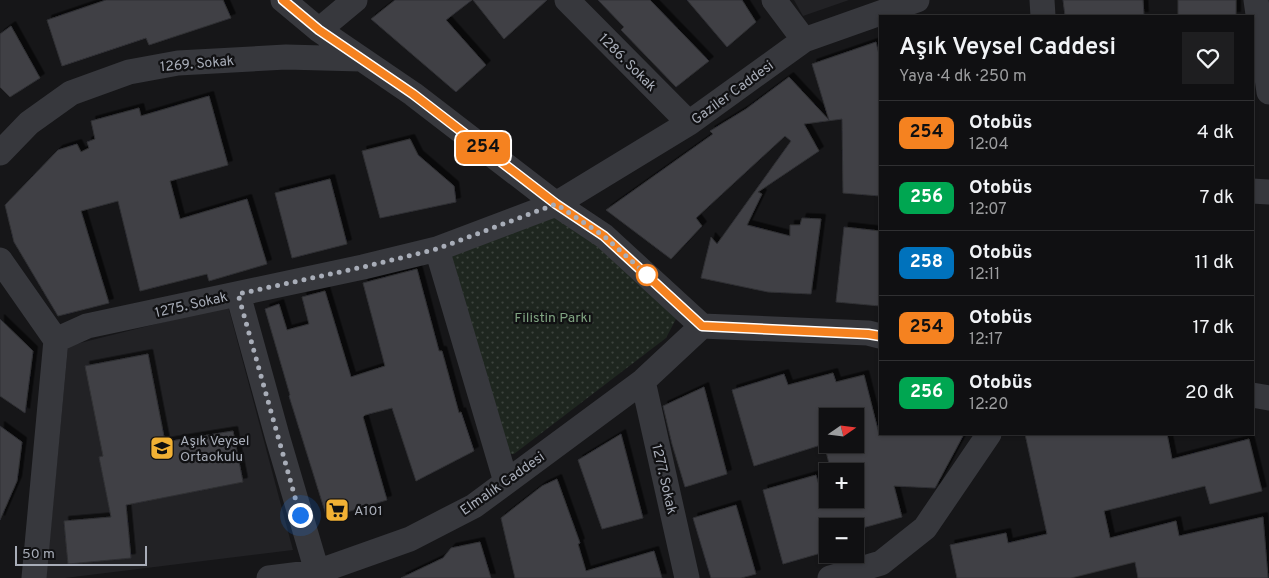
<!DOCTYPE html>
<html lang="tr">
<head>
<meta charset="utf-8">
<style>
	:root { --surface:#101012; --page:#1e1e20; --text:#f1f3f6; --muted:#9c9d9f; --line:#303032 }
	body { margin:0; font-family:Overpass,sans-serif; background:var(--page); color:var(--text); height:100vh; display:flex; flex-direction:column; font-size:19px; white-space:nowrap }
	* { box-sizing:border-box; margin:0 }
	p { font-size:16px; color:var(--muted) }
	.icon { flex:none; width:28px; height:28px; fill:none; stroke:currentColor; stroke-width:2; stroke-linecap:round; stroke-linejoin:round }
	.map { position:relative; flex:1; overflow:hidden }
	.details { position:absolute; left:879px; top:15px; width:375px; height:420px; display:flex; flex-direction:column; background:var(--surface); border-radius:0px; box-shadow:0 1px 4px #0004,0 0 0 1px var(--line) }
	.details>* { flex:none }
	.badge { padding:0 10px; border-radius:8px; font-size:18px; line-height:32px }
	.needle { width:32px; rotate:76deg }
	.tools { position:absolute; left:819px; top:408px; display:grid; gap:10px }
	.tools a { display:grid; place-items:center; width:45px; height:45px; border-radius:0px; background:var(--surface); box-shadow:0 1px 4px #0004,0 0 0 1px var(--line); font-size:25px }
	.scale { position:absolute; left:15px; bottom:12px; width:132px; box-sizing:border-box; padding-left:5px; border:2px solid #a8adb8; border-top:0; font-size:14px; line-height:18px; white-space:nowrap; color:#a8adb8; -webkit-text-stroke:4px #111113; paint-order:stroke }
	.you { position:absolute; width:25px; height:25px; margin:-12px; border:4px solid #fff; border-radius:50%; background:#1a73e8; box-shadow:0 0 0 8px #1a73e833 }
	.map>.badge { position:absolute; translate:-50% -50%; box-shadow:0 0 0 2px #fff }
	.round { display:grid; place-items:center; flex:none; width:52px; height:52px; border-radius:0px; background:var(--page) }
	.headline { display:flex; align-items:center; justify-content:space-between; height:85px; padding:0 20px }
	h1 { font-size:24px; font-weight:600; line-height:38px }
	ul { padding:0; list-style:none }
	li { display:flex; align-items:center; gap:15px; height:65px; padding:0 20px; border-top:1px solid var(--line) }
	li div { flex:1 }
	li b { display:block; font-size:19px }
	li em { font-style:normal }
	li .badge { min-width:55px; font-weight:700; text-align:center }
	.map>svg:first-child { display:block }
	.built { fill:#222225 }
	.park { fill:url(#park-dots) }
	.building { fill:#404145; stroke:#303034; fill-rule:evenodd; filter:url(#shadow) }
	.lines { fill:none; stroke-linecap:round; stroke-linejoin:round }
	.minor { stroke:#37383d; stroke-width:25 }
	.line-casing { stroke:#fff; stroke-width:11 }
	.line { stroke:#f58220; stroke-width:8 }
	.walk { stroke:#a8adb8; stroke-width:5; stroke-dasharray:0 9 }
	.stop-dot { fill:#fff; stroke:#f58220; stroke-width:2.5 }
	.labels { text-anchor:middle; stroke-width:4.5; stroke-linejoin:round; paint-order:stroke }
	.street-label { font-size:14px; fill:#a8adb8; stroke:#111113 }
	.park-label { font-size:14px; fill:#7fa381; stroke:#111113 }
	.poi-label { font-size:14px; fill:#a8adb8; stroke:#111113; text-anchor:start }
</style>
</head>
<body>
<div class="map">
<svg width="1269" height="578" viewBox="0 0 1269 578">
	<defs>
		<pattern id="park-dots" width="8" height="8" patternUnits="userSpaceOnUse" patternTransform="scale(1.25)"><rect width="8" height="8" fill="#1e261f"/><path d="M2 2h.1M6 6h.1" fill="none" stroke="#3c433d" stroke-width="1.8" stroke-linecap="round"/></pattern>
		<filter id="shadow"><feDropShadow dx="4.5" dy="-4.5" stdDeviation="0" flood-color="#0009"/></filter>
	</defs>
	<rect width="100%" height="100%" fill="#161618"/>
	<path class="built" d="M794 0H849L803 16Z
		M228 306 293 550 65 578H46L68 346Z"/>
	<path class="park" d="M552 213 585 233 656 292 676 319 666 338 514 454H505L449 251Z"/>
	<path class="building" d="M106 0H223L231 18 149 45 146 38 62 66 47 20Z
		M395 0H472L446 20 486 65 456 92 371 19Z
		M473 0H547L504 39Z
		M598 0H650L709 61 676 87 621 30 624 27Z
		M687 0H742L756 22 727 47Z
		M1063 0H1143L1144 16H1065Z
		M1178 0H1236V16H1178Z
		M11 26 40 78 10 97 0 87V34Z
		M876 42 880 59V196L843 193 842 119 804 124 819 151 758 192 762 194 747 225 790 236V225H800L802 218 821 219 811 294 768 292 701 278 711 237 717 244 791 141 785 136 696 218 702 226 671 259 606 210 713 134 710 131 746 109 789 77 829 120 812 64Z
		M209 96 228 165 170 181 180 219 247 199 267 264 209 281 207 274 140 291 118 201 81 211 109 303 58 316 14 242 5 205 58 150 77 144 81 152 89 148 87 142 95 139 91 121 139 108 141 116Z
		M410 139 418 155 454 186 456 202 380 218 362 151Z
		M330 179 347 244 292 258 275 193Z
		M844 227 880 231V306L836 302Z
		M417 269 439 351H442L459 413 461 412 474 451 416 481 392 408 365 415 363 417 387 500 327 518 289 396 290 395 265 309 279 304 287 330 309 324 302 297 325 291 351 377 385 366 363 283Z
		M0 319 33 351 25 413 0 396Z
		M148 354 165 442 233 431 243 482 126 505 131 558 68 564 64 521 111 517 99 457 103 456 85 366Z
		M833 373 836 382 864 375 879 434H964L935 488 894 486 902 517 855 530V526H828V551L783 564 763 490 816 475 823 499H855V471H831L824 444 754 466 732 390 784 374 788 385ZM828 416H855V444H826L828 443Z
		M704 387 727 474 685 487 672 444 663 406Z
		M0 426 22 442 17 481 0 520Z
		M621 434 643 518 602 529 578 460Z
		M1025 434H1167L1172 459 1249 439 1262 491 1210 504 1205 486 1104 511 1110 538 1176 521 1179 536 1263 517 1268 578H1138L1135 562 1071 578H957L950 545 1006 533 1008 543 1047 534Z
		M557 479 580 543 578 544 586 571 654 551 662 578H515L501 518 542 486Z
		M736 505 756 574 741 578H711L693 518Z
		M480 542 491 578H401L443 558 451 548Z"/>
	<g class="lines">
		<path class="minor" d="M283 0 319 30 413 94 556 204 604 236 702 326 868 333 880 336
			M567 0 689 123
			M774 0 804 40
			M1042 0 1043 16
			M1256 0 1269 92
			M319 30 355 0
			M0 153 29 123 71 93 129 72 178 63 286 57 361 59
			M1252 191 1269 192
			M437 249 506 482
			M0 260 56 340
			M238 294 278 439 319 578
			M643 381 687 578
			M1252 395 1269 398
			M34 578 56 340 87 326 363 267 437 249 556 204 689 123 804 40 917 0
			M269 578 317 572 410 539 474 506 643 381 702 326
			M830 578 881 563 925 528 989 434"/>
	</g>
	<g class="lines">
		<g class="line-casing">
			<path id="line" d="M283 0 319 30 413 94 556 204 604 236 702 326 868 334 880 336"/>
		</g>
		<use href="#line" class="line"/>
		<path class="walk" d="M300 515 238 294 363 267 437 249 556 204 604 236 647 275"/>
	</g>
	<defs>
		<g id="school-square" transform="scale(1.25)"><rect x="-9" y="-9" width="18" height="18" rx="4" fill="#f2b134" stroke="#111113"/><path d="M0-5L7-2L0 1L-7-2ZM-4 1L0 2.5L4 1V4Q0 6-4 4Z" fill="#111"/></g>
		<g id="supermarket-square" transform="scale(1.25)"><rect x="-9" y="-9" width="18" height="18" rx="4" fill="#f2b134" stroke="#111113"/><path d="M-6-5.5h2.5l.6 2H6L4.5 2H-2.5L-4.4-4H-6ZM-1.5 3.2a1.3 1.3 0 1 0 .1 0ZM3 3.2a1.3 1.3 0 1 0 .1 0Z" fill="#111"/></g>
	</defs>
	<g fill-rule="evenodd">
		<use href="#school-square" x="162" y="448"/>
		<use href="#supermarket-square" x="337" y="510"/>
	</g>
	<circle class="stop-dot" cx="647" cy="275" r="10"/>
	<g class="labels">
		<g class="street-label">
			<text transform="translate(628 62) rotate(45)" y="5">1286. Sokak</text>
			<text transform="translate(197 63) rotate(-5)" y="5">1269. Sokak</text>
			<text transform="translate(732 92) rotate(-36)" y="5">Gaziler Caddesi</text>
			<text transform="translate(191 304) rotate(-13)" y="5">1275. Sokak</text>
			<text transform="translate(665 479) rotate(77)" y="5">1277. Sokak</text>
			<text transform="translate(502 483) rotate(-35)" y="5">Elmalık Caddesi</text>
		</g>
		<g class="park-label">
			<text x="553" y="322">Filistin Parkı</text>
		</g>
		<g class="poi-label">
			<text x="180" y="445">Aşık Veysel<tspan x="180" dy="16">Ortaokulu</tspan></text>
			<text x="354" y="515">A101</text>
		</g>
	</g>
</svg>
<div class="tools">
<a><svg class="needle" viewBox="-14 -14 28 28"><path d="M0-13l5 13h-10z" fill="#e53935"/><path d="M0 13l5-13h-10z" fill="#9c9d9f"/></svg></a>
<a>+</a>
<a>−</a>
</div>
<div class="scale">50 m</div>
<div class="you" style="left:300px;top:515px"></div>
<b class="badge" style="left:483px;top:148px;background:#f58220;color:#111">254</b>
<section class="details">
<div class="headline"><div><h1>Aşık Veysel Caddesi</h1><p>Yaya · 4 dk · 250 m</p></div><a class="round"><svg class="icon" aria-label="heart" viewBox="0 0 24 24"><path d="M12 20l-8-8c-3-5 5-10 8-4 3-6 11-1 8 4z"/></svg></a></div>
<ul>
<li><span class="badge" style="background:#f58220;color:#111">254</span><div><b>Otobüs</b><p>12:04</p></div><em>4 dk</em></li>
<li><span class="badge" style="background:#00a651;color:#fff">256</span><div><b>Otobüs</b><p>12:07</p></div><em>7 dk</em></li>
<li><span class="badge" style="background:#0072bc;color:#fff">258</span><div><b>Otobüs</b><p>12:11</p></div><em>11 dk</em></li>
<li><span class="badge" style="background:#f58220;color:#111">254</span><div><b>Otobüs</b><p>12:17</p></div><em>17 dk</em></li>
<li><span class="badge" style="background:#00a651;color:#fff">256</span><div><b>Otobüs</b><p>12:20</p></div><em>20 dk</em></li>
</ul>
</section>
</div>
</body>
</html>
